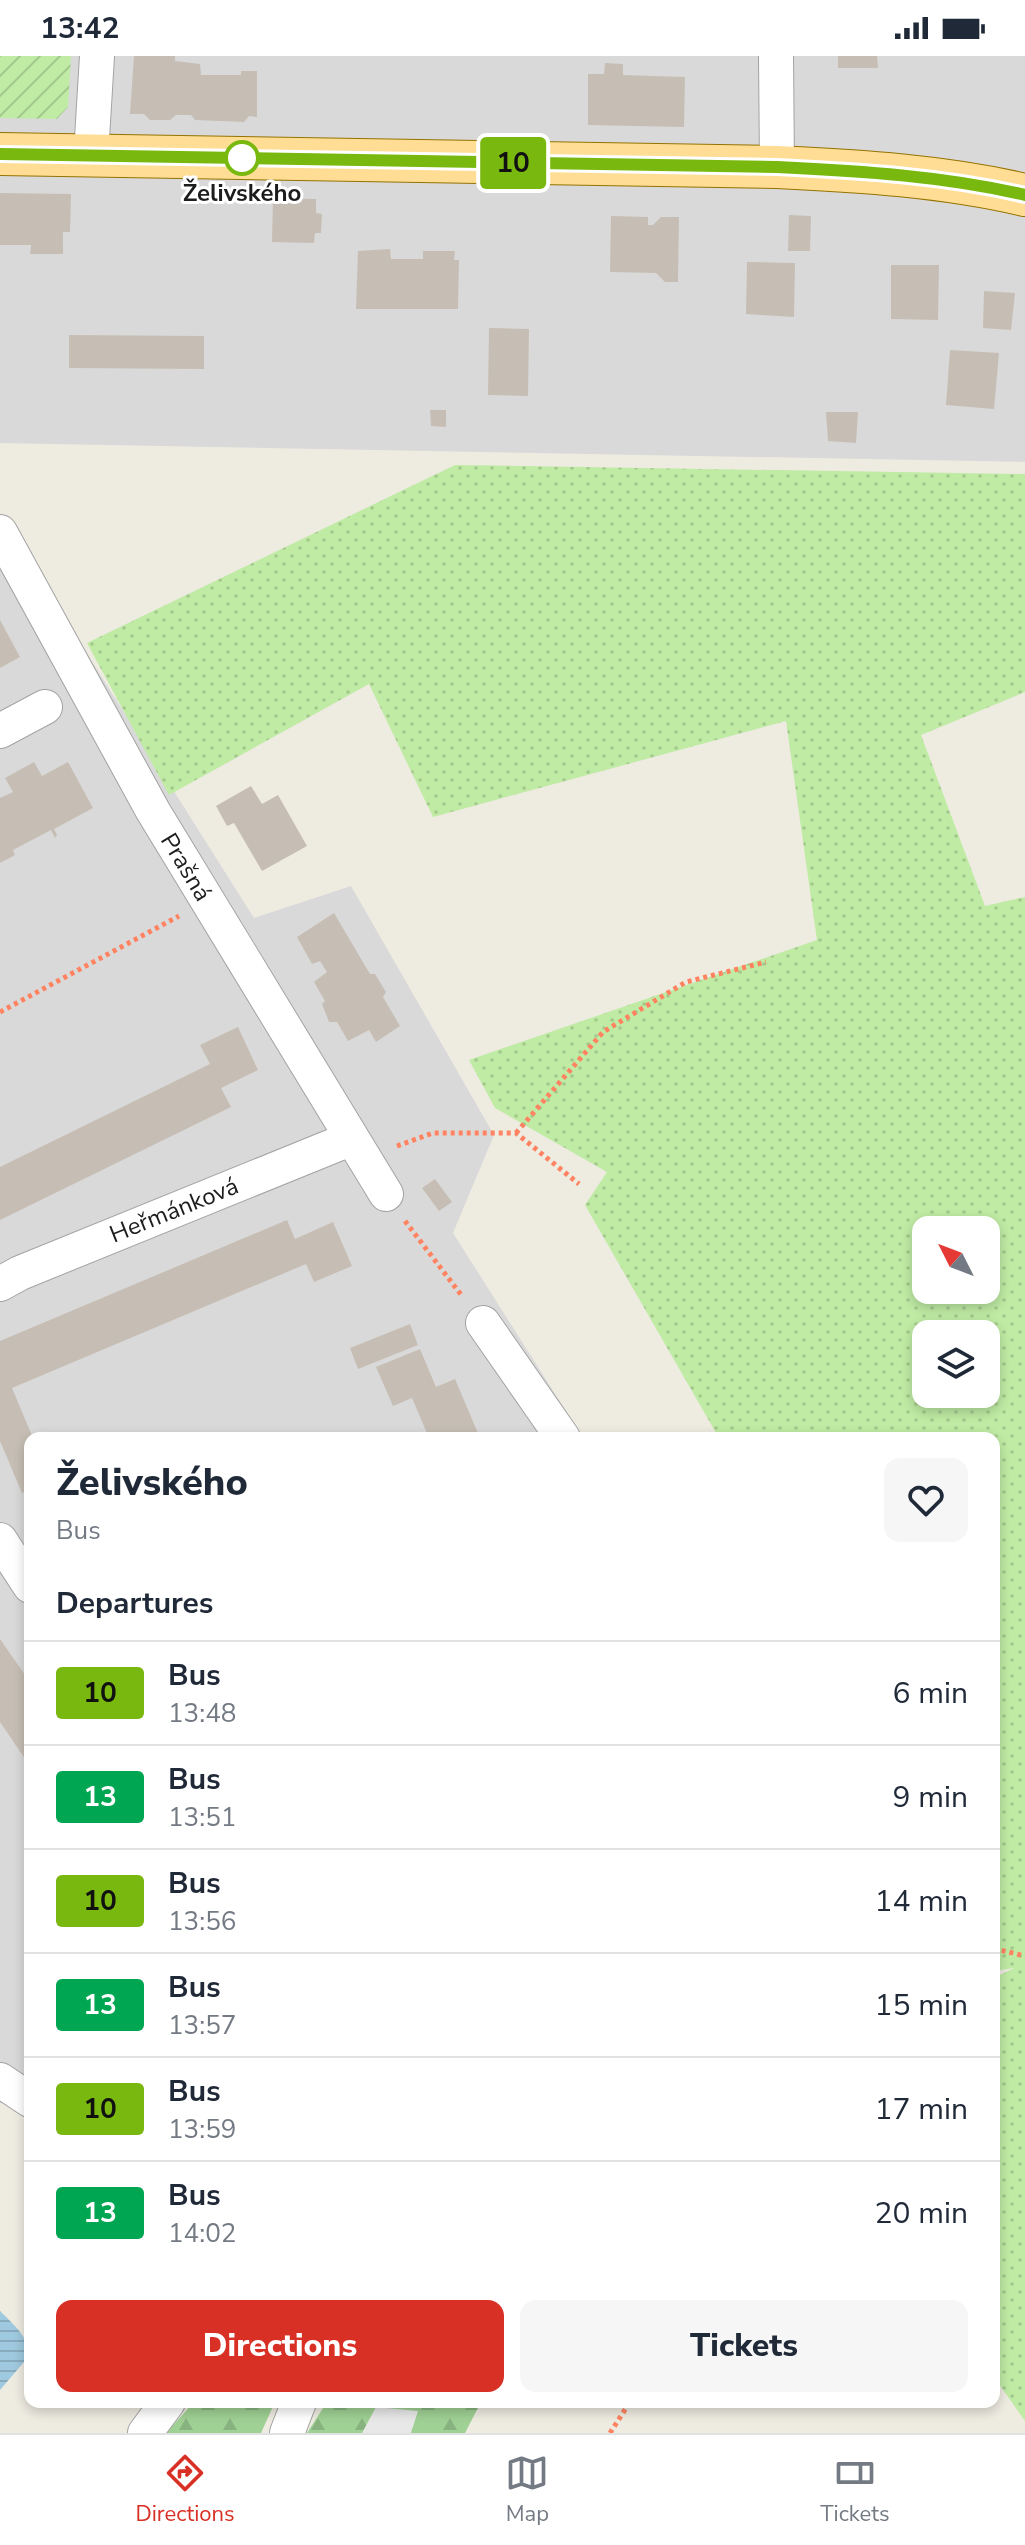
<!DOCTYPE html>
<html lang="en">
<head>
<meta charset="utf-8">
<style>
	:root { --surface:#fff; --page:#f6f6f7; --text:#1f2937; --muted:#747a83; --line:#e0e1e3; --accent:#d93025 }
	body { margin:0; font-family:"Nunito Sans",sans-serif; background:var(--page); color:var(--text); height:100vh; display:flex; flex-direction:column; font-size:30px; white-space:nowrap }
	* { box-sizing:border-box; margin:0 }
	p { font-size:26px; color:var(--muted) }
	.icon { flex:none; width:44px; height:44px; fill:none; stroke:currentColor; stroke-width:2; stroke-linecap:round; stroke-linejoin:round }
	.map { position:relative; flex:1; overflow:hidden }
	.details { position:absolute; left:24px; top:1376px; width:976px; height:976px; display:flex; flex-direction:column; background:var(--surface); border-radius:16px; box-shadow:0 4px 12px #0003 }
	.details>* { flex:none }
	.badge { padding:0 16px; border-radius:6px; font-size:28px; line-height:52px }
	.needle { width:52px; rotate:312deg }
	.fabs { position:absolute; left:912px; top:1160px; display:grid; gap:16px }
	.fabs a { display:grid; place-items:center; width:88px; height:88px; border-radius:16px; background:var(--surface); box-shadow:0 4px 12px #0003; font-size:40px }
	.map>.badge { position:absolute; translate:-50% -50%; box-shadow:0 0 0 4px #fff }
	h2 { padding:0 32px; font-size:30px; line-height:72px }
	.round { display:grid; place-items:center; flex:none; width:84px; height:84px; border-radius:16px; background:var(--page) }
	.summary { display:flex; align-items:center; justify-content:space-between; height:136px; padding:0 32px }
	h1 { font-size:38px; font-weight:800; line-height:60px }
	.primary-button { display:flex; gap:16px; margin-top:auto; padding:16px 32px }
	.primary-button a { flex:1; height:92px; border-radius:16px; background:var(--accent); color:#fff; font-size:32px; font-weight:800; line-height:92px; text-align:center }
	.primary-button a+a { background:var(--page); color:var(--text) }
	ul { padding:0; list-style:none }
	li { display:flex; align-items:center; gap:24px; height:104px; padding:0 32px; border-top:2px solid var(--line) }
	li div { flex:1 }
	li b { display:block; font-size:30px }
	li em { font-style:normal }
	li .badge { min-width:88px; font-weight:700; text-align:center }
	.status { display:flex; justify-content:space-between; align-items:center; height:56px; padding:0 40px; background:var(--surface); direction:ltr }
	.status svg { height:22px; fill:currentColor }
	.tab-bar { display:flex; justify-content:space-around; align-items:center; height:112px; border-top:2px solid var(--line); background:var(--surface); font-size:22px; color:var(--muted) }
	.tab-bar a { display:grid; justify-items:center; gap:4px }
	.tab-bar .active { color:var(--accent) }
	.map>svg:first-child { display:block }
	.residential { fill:#dad9d9 }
	.grass { fill:url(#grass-dots); fill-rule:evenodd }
	.forest { fill:url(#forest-firs) }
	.garden { fill:url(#garden-furrows) }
	.parking { fill:#e8e8e8 }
	.water { fill:url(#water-rules) }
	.building { fill:#c6beb4 }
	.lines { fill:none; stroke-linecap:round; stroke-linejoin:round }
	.minor-casing { stroke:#a3a3a3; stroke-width:36 }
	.major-casing { stroke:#947300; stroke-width:44 }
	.path { stroke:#ff8361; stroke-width:5; stroke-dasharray:4 4; stroke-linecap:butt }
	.minor { stroke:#fff; stroke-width:34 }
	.major { stroke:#ffdd95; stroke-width:42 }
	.line-casing { stroke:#fff; stroke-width:18 }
	.line { stroke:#79b90f; stroke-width:12 }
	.stop-dot { fill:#fff; stroke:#79b90f; stroke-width:4 }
	.labels { text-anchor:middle; stroke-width:6; stroke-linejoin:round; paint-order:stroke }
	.stop-label { font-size:24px; font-weight:bold; fill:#1c1c1c; stroke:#fff }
	.street-label { font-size:24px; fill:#1c1c1c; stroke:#fff }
</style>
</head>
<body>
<div class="status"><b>13:42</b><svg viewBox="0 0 49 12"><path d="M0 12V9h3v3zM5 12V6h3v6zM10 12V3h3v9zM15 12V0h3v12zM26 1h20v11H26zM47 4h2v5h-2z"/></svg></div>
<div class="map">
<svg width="1025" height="2377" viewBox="0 0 1025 2377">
	<defs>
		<pattern id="grass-dots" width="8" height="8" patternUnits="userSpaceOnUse" patternTransform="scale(2)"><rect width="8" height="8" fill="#bfeba4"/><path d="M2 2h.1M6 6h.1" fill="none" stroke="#a4c98d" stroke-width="1.8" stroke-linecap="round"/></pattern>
		<pattern id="forest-firs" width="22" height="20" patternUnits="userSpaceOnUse" patternTransform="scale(2)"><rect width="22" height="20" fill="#9fd094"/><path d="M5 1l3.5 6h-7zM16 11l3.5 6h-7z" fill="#88b27f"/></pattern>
		<pattern id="garden-furrows" width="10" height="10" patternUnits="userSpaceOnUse" patternTransform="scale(2)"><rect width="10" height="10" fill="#bfeba4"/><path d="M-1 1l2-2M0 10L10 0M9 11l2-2" fill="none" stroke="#a4c98d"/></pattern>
		<pattern id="water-rules" width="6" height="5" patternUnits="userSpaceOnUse" patternTransform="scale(2)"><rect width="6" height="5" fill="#9fc9de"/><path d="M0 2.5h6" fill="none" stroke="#88acbe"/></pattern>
	</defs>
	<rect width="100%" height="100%" fill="#eeebe1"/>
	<path class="residential" d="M0 0H1025V406L0 387Z
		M0 460 254 862 351 830 494 1079 453 1177 583 1382H30V2048L0 2047Z"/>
	<path class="grass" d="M455 409 1025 418V636L921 679 985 850 1025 841V2365L994 2321V1922L1014 1912 994 1915V1382H719L585 1149 607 1116 495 1052 469 1004 817 884 786 665 433 761 369 628 169 739 87 587ZM986 1174V1234H926V1174ZM986 1278V1338H926V1278Z"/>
	<path class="forest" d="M194 2346H275L261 2377H166Z
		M327 2346H481L465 2377H307Z"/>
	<path class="garden" d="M0 0H71L68 51 57 63 0 62Z"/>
	<path class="parking" d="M376 2351 418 2355 411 2377H362Z"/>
	<path class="water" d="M0 2255C13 2268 28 2280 30 2299L0 2334Z"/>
	<path class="building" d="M134 0H175V5L200 8 201 19H241V15H257V61L249 60 244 66 195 64 191 59H176L170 64H150L144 58H130Z
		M838 0H877L878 12H838Z
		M605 7 623 8V19L685 21 684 71 588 69V18H604Z
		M0 137 71 138 70 176H63V198H30L31 189H0Z
		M273 142 316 143V157L322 158 321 177H315L314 187 272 186Z
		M789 159 811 160 810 195H788Z
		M611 160 648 161V169H653L661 161H679L678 226H665L656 217 610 216Z
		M390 193 391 203H423V195H455L454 204H459L458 253H356L358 195Z
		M747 206 795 207 794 261 746 258Z
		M891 209H939L938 264 891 263Z
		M984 235 1015 237 1011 274 983 272Z
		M489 272 529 273 528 340 488 339Z
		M69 279 204 280V313L69 312Z
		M950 294 999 297 994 353 946 349Z
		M430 354H446V371L431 370Z
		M826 356H858L856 387 828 385Z
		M0 564 20 601 0 612Z
		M34 706 42 720 68 706 93 752 54 773 57 779 55 782 51 774 13 794 15 799 0 807V742L13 736 5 722Z
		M251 730 262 748 278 739 307 790 262 815 234 767 227 770 216 750Z
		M334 857 370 918H375L386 936 383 941 400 970 376 986 369 974 348 985 337 966H329L322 948 325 945 314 926 327 916 320 905 312 908 297 881Z
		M238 971 258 1014 221 1032 231 1051 0 1164V1111L210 1008 200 989Z
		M435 1123 452 1146 439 1155 422 1132Z
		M287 1164 295 1183 333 1166 352 1210 314 1226 306 1208 12 1332 33 1382H30V1433L22 1437 0 1385V1285Z
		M410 1268 418 1289 358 1313 350 1292Z
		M420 1293 436 1331 455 1323 480 1382H429L412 1342 393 1350 376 1311Z
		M0 1583 30 1626V1710L0 1666Z"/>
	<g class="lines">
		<g class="minor-casing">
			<path id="minor" d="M776 0 777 111
				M91 99 97 0
				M0 476 153 755 386 1138
				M0 675 45 651
				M0 1228 20 1217 350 1083
				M483 1267 563 1382
				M0 1484 30 1530
				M0 2024 30 2044
				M145 2377 168 2346
				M287 2377 299 2346"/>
		</g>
		<g class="major-casing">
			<path id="major" d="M0 98 777 111C860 115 944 120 1025 139"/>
		</g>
		<path class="path" d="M0 956 179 860
			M516 1077 603 976 686 926 766 906
			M397 1090 433 1077H516L579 1128
			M405 1165 462 1240
			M994 1896 1000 1894 1025 1900
			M610 2377 630 2346"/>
		<use href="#minor" class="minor"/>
		<use href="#major" class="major"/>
	</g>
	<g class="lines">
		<g class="line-casing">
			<path id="line" d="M0 98 777 111C860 115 944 120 1025 139"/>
		</g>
		<use href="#line" class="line"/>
	</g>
	<circle class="stop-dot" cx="242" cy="102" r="16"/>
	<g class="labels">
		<g class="stop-label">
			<text x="242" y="145">Želivského</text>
		</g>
		<g class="street-label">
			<text transform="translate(186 811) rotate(59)" y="8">Prašná</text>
			<text transform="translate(174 1154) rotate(-22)" y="8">Heřmánková</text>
		</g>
	</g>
</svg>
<div class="fabs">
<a><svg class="needle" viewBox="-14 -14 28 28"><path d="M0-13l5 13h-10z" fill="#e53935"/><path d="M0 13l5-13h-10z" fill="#747a83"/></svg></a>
<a><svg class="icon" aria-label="layers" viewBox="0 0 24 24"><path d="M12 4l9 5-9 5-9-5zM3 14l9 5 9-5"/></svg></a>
</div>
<b class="badge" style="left:513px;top:107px;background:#79b90f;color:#111">10</b>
<section class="details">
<div class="summary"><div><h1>Želivského</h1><p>Bus</p></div><a class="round"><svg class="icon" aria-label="heart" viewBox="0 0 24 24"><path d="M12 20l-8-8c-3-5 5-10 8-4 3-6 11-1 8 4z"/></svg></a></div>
<h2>Departures</h2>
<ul>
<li><span class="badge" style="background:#79b90f;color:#111">10</span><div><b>Bus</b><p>13:48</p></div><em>6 min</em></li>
<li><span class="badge" style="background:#00a651;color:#fff">13</span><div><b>Bus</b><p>13:51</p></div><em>9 min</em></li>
<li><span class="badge" style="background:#79b90f;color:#111">10</span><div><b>Bus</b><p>13:56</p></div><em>14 min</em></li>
<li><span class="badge" style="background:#00a651;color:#fff">13</span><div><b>Bus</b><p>13:57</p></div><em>15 min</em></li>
<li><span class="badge" style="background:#79b90f;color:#111">10</span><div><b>Bus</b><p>13:59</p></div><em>17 min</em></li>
<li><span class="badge" style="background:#00a651;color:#fff">13</span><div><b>Bus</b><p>14:02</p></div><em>20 min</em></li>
</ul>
<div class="primary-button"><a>Directions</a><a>Tickets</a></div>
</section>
</div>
<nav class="tab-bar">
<a class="active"><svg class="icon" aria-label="directions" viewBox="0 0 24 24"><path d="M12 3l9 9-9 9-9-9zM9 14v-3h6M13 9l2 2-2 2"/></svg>Directions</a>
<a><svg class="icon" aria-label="map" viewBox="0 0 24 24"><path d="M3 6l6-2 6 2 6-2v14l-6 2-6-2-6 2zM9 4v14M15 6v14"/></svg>Map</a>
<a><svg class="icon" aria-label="tickets" viewBox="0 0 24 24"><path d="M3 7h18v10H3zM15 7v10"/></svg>Tickets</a>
</nav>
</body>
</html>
